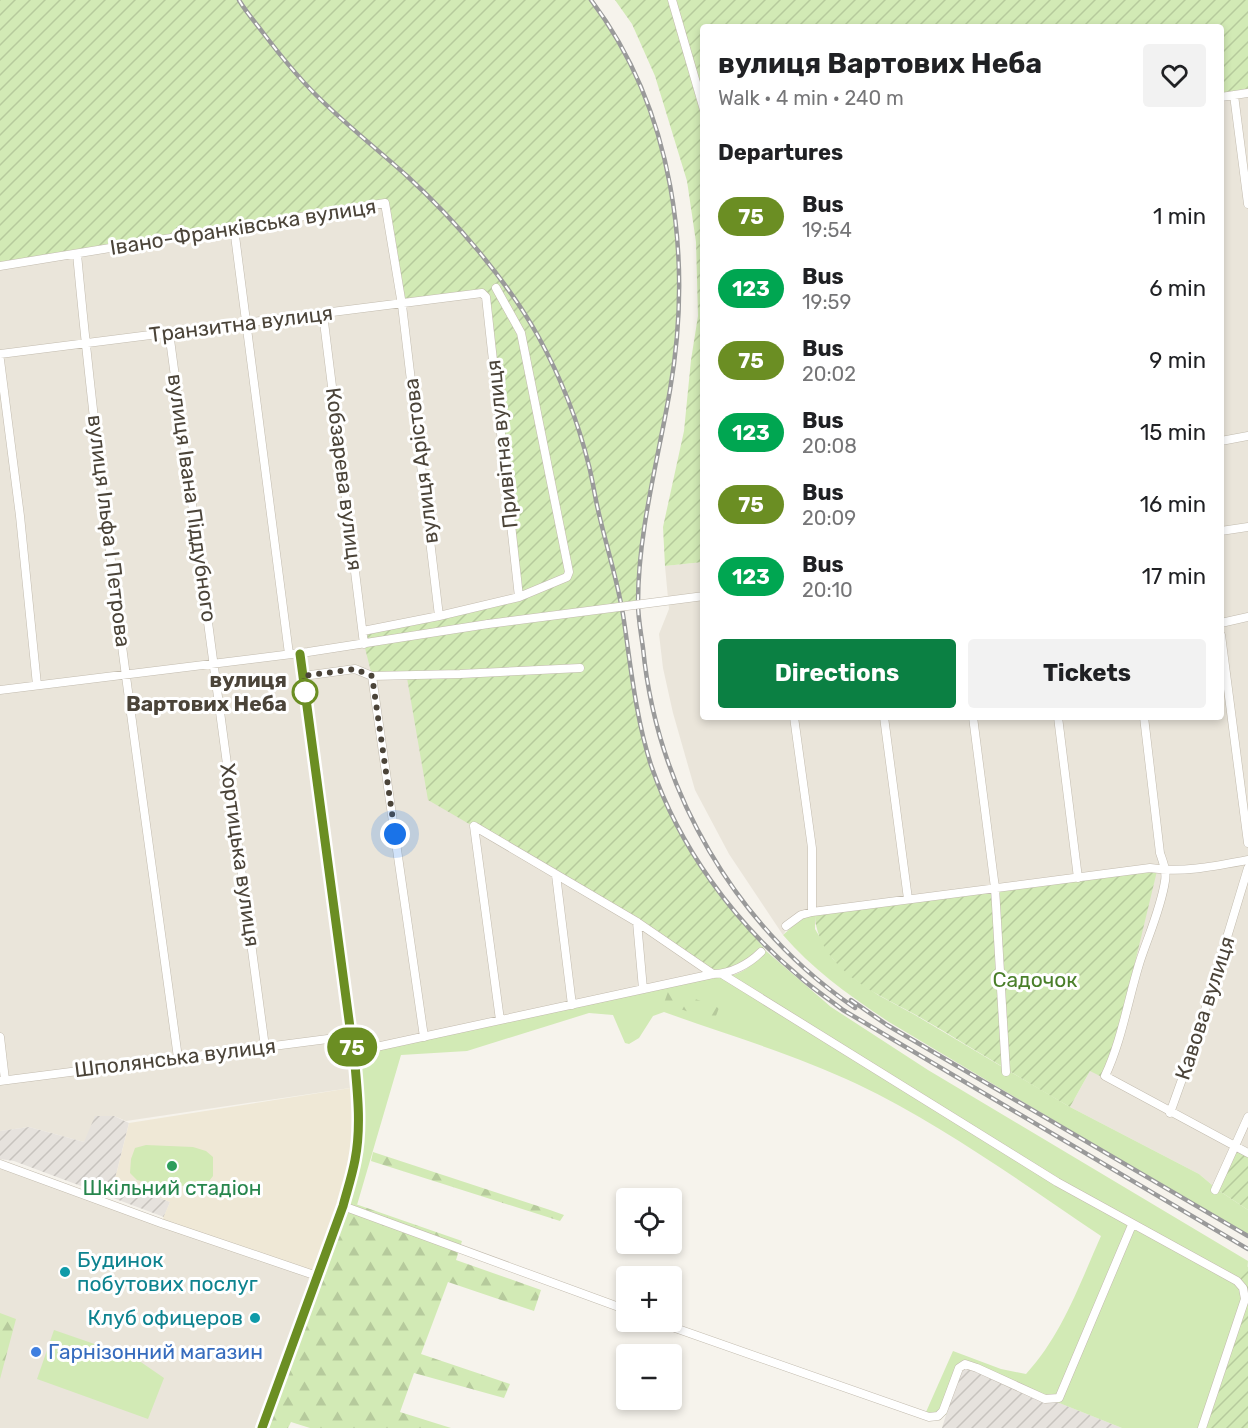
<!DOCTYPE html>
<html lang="en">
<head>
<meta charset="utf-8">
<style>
	:root { --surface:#fff; --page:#f2f2f2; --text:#202124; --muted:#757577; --accent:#0b8043 }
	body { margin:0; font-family:Rubik,sans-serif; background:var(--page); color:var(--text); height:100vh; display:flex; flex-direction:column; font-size:22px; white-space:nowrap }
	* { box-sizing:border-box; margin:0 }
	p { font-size:20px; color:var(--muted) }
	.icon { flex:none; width:33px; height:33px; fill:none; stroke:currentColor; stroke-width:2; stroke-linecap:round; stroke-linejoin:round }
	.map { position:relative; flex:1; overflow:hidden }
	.side { position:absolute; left:700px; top:24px; width:524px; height:696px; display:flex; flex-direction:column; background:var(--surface); border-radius:6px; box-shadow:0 3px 9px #0003 }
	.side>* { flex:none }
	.badge { padding:0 12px; border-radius:20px; font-size:21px; line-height:39px }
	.tools { position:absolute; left:616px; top:1188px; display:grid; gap:12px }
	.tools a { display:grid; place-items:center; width:66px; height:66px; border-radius:6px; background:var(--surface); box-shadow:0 3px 9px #0003; font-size:30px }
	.you { position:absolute; width:30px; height:30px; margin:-15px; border:4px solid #fff; border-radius:50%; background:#1a73e8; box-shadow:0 0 0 9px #1a73e833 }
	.map>.badge { position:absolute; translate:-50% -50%; box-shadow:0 0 0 3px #fff }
	h2 { padding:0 18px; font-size:22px; line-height:54px }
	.round { display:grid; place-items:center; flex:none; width:63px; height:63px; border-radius:6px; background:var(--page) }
	.head { display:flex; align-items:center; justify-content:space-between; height:102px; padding:0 18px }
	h1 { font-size:28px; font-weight:700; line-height:45px }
	.primary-button { display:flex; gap:12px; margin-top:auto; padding:12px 18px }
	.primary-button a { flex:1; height:69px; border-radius:6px; background:var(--accent); color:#fff; font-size:24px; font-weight:700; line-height:69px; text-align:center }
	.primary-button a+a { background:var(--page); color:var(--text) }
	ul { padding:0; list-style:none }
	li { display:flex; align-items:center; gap:18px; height:72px; padding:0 18px }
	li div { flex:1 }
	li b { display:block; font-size:22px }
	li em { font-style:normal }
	li .badge { min-width:66px; font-weight:700; text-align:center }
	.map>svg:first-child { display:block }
	.residential { fill:#eae5da }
	.industrial { fill:url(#industrial-furrows) }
	.education { fill:#efe8d6 }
	.grass { fill:#d2eab5 }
	.forest { fill:url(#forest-firs) }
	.garden { fill:url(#garden-furrows) }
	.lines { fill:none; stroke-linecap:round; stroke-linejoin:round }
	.minor-casing { stroke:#c2bbae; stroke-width:9 }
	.minor { stroke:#fff; stroke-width:8 }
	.rail-casing { stroke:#9a9a9a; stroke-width:4.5 }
	.rail { stroke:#fff; stroke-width:2; stroke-dasharray:7; stroke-linecap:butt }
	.minor-bridge-casing { stroke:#c2bbae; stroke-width:9; stroke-linecap:butt }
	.minor-bridge { stroke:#fff; stroke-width:8 }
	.line-casing { stroke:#fff; stroke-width:14 }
	.line { stroke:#6b8e23; stroke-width:9 }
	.walk { stroke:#4b4439; stroke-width:6; stroke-dasharray:0 10.8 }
	.stop-dot { fill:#fff; stroke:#6b8e23; stroke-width:3 }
	.leisure-dot { fill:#2e9e5b; stroke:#fff; stroke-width:2 }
	.culture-dot { fill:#0f9aa8; stroke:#fff; stroke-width:2 }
	.shop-dot { fill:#3f7fe0; stroke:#fff; stroke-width:2 }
	.labels { text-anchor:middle; stroke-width:6; stroke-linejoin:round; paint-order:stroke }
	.street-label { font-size:21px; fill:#4b4439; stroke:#fff }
	.stop-label { font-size:21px; font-weight:bold; fill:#4b4439; stroke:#fff; text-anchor:end }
	.park-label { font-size:21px; fill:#4a7f2a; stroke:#fff }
	.leisure-label { font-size:21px; fill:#27864d; stroke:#fff }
	.culture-label { font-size:21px; fill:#0d838f; stroke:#fff; text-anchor:start }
	.shop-label { font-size:21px; fill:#366cbe; stroke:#fff; text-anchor:start }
</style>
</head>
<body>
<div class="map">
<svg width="1248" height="1428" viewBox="0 0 1248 1428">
	<defs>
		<pattern id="industrial-furrows" width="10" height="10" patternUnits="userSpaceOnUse" patternTransform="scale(1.5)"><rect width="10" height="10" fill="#e6e2dd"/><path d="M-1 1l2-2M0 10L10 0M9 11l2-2" fill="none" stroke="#c7c3be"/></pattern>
		<pattern id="forest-firs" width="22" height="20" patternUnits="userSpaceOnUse" patternTransform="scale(1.5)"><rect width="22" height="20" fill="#d2eab5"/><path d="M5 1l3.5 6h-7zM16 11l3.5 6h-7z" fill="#b6ca9c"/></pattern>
		<pattern id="garden-furrows" width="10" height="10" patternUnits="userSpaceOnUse" patternTransform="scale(1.5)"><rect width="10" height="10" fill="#d2eab5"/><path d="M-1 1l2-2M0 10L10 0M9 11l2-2" fill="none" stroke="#b6ca9c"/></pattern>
	</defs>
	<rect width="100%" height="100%" fill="#f6f3ec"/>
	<path class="residential" d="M1248 93V1155L1218 1190 1199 1174 1070 1107 1090 1071 1156 871 787 929 783 935 729 854 695 790 673 713 663 668 659 634 669 609 665 566 703 562 704 717H1221V97Z
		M385 203 482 293 519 597 407 677 474 826 713 974 354 1052 357 1087 126 1121 114 1116 84 1142 29 1127 0 1131V266Z
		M0 1164 317 1276 262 1428H0Z"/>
	<path class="industrial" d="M95 1116H114L129 1123 115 1179 170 1202 164 1217 14 1161 0 1159V1131L29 1127 84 1142Z
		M969 1367 1057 1402 1122 1428H942L960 1369Z"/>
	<path class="education" d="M357 1087 355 1159 317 1276 161 1223 170 1202 115 1179 129 1123Z"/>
	<path class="grass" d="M815 914V929L833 959 856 980 878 995 915 1015 1070 1107 1199 1174 1218 1190 1248 1210V1236L889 1022C850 996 813 970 783 935L802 918Z
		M766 951 831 1007 928 1070 1248 1261 1245 1299 1202 1428H1122L969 1367 960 1369 946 1415 926 1412 953 1351 1001 1369 1026 1374C1062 1335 1080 1283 1101 1236 1022 1183 943 1125 857 1084 796 1055 728 1035 664 1012L653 1016 639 1038 629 1044 625 1043 613 1015 589 1013 467 1051 401 1055 357 1205 344 1201 355 1159 353 1052 713 974C734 982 753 966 766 951Z
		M146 1145 193 1147 206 1151 213 1157V1176L206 1185 196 1187 147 1183 137 1180 130 1173 131 1159 135 1148Z
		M54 1330 135 1358 164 1378 148 1419 37 1379Z"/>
	<path class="forest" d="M669 989 719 1008 714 1021 664 1003Z
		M373 1152 550 1210 564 1215 560 1221 371 1161Z
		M344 1200 462 1241 456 1260 541 1290 534 1311 448 1282 421 1354 510 1384 504 1398 414 1373 400 1412 451 1428H310L291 1422 288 1428H262Z
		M0 1313 16 1319 0 1379Z"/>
	<path class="garden" d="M0 0H237L241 3 240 0H591C657 89 686 207 679 317 675 393 651 466 643 541 640 562 640 583 638 604L621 607C626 628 627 649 630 670 635 701 641 735 651 765 676 837 720 892 766 951L740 967 713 974 637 922 428 800 407 678 372 676 364 644 370 629 519 597 482 293 402 305 385 203 0 266Z
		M615 0H1248V93L1221 97V27H704L703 562 665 566 663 527 684 431 691 360 698 316 696 242 687 181 655 76 632 24Z
		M1157 871 1112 1058 1102 1077 1090 1071 1070 1107C1018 1077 968 1045 916 1015 887 999 855 986 833 959 822 946 815 930 815 914Z
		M1237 1149 1248 1155V1210L1218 1190Z
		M1246 1266 1248 1267V1428H1202L1245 1299 1237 1281Z"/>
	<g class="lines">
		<g class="minor-casing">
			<path id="minor" d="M672 0 704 110
				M1234 95 1248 204
				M1221 97 1248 93
				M234 228 289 654
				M77 254C102 523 142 791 178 1058
				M0 266 385 203 402 305 439 616
				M323 314 364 644
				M169 332 265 1047
				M0 354 482 293 486 297 519 597
				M0 360 20 516 37 685
				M1221 441 1248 436
				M1221 531 1248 527
				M1221 623 1248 617
				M363 631 439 616 519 597 567 577 569 572 521 333 496 288
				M1221 635 1248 843
				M303 676 355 669 372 676 424 1037
				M372 676 460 674 580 668
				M0 690 308 652 488 624
				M794 717 812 848V912
				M884 717 908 899
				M973 717 995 888 1006 1072
				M1058 717 1078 878
				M1144 717 1160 853C1163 862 1167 871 1165 881 1161 908 1149 934 1140 961 1128 999 1122 1040 1105 1076L1248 1153
				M474 826 637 922 713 974
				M474 826 500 1020
				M556 875 572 1005
				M637 922 643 989
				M786 926 801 915 812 912 1150 868C1183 873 1216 866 1248 860
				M722 974 1057 1182 1237 1281 1243 1288 1245 1299 1202 1428
				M0 1037 5 1080
				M353 1052 713 974C731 974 749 964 761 952
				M0 1081 351 1036
				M1170 1113 1195 1043 1248 868
				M0 1164 161 1223 317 1276
				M1215 1190 1248 1117
				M343 1206 627 1310
				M658 1322 929 1417 938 1416 943 1411 959 1368 965 1364 977 1368 1045 1399 1059 1398 1132 1225
				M262 1428 343 1206C358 1154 360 1119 355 1065L300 654"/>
		</g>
		<use href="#minor" class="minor"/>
		<g class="rail-casing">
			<path id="rail" d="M239 0C246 12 256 23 264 34 280 55 297 76 316 95 344 123 377 149 407 176 455 220 506 279 538 336 560 376 578 421 589 466 593 482 595 498 599 514 607 549 619 585 624 621 631 669 636 718 651 765 679 847 734 922 800 977 813 989 829 999 843 1010L1248 1249
				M591 0C674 110 693 257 670 390 658 460 638 532 638 603 638 618 641 633 643 648 657 791 735 926 855 1008
				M851 1000 887 1025 1248 1236"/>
		</g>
		<use href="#rail" class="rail"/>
		<g class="minor-bridge-casing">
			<path id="minor-bridge" d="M488 624 704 596"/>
		</g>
		<use href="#minor-bridge" class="minor-bridge"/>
	</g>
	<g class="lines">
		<g class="line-casing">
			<path id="line" d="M262 1428 343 1206C347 1191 352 1176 355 1160 361 1129 358 1097 355 1065L300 654"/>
		</g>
		<use href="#line" class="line"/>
		<path class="walk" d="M305 692 303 676 355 669 372 676 395 834"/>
	</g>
	<circle class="stop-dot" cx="305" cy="692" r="12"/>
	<circle class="leisure-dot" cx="172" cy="1166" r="6"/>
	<g class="culture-dot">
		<circle cx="65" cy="1272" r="6"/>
		<circle cx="255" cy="1318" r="6"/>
	</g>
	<circle class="shop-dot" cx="36" cy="1352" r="6"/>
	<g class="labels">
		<g class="street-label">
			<text transform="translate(243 227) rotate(-9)" y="7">Івано-Франківська вулиця</text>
			<text transform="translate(241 324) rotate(-7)" y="7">Транзитна вулиця</text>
			<text transform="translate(502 444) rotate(-96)" y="7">Привітна вулиця</text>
			<text transform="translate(421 461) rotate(-97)" y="7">вулиця Арістова</text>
			<text transform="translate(344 479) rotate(83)" y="7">Кобзарева вулиця</text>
			<text transform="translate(192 498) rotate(82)" y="7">вулиця Івана Піддубного</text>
			<text transform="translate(109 531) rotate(83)" y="7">вулиця Ільфа І Петрова</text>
			<text transform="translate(240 855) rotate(82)" y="7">Хортицька вулиця</text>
			<text transform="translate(1205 1008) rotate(-72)" y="7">Кавова вулиця</text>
			<text transform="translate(175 1058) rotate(-7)" y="7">Шполянська вулиця</text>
		</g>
		<g class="stop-label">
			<text x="287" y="687">вулиця<tspan x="287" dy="24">Вартових Неба</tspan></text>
		</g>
		<g class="park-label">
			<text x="1035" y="987">Садочок</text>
		</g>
		<g class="leisure-label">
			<text x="172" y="1195">Шкільний стадіон</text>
		</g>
		<g class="culture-label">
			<text x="77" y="1267">Будинок<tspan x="77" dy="24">побутових послуг</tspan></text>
			<text x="243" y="1325" text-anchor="end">Клуб офицеров</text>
		</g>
		<g class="shop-label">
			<text x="48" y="1359">Гарнізонний магазин</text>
		</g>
	</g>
</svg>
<div class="tools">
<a><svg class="icon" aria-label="locate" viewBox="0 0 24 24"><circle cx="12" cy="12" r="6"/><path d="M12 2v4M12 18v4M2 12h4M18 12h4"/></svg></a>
<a>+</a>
<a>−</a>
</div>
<div class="you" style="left:395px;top:834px"></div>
<b class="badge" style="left:352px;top:1047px;background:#6b8e23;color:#fff">75</b>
<section class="side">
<div class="head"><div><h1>вулиця Вартових Неба</h1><p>Walk · 4 min · 240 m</p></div><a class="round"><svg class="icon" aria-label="heart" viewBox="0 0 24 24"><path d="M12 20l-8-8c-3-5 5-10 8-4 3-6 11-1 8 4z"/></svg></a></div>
<h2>Departures</h2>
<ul>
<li><span class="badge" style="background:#6b8e23;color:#fff">75</span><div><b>Bus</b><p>19:54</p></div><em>1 min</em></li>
<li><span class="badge" style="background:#00a651;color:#fff">123</span><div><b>Bus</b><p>19:59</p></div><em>6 min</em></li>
<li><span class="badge" style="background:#6b8e23;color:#fff">75</span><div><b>Bus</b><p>20:02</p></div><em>9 min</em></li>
<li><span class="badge" style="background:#00a651;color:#fff">123</span><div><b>Bus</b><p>20:08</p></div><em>15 min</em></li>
<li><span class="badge" style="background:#6b8e23;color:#fff">75</span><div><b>Bus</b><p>20:09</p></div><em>16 min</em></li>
<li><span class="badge" style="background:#00a651;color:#fff">123</span><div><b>Bus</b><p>20:10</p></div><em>17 min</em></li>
</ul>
<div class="primary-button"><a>Directions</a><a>Tickets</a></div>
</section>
</div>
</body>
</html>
